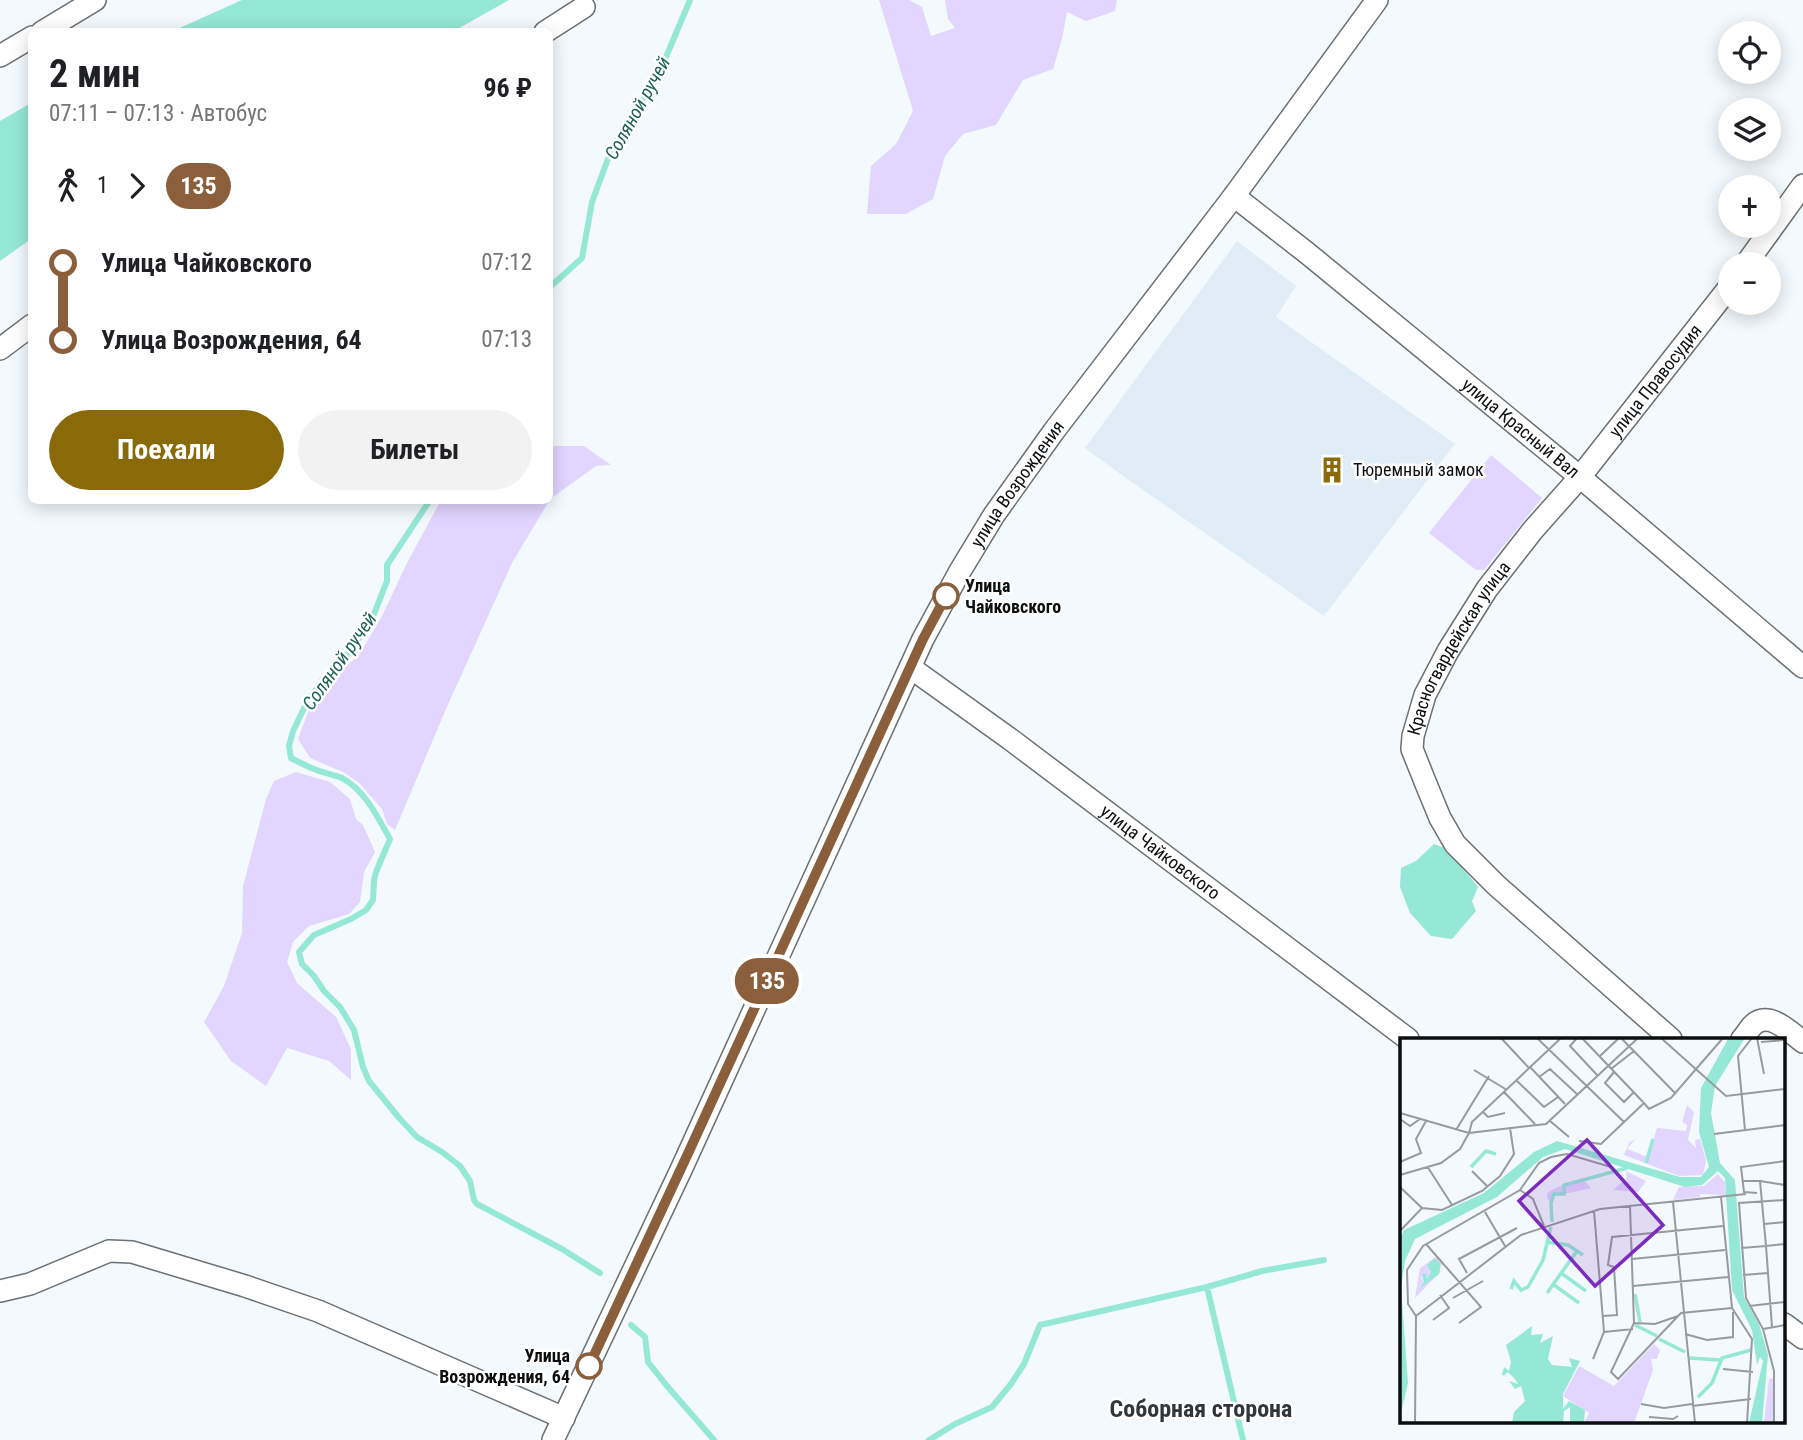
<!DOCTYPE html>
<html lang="ru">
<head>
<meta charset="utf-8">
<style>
	:root { --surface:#fff; --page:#f2f2f2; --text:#202124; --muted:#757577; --accent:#8a6908 }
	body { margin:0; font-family:"Roboto Condensed",sans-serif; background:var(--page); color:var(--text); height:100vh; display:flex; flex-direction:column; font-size:26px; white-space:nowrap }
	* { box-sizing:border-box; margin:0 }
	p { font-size:23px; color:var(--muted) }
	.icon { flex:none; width:38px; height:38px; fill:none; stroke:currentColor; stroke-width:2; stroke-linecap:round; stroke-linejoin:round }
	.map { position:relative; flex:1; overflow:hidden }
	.panel { position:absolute; left:28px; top:28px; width:525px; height:476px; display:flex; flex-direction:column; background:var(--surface); border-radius:10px; box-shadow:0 4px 18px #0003 }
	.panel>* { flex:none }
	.badge { padding:0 14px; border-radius:23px; font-size:24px; line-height:46px }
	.fabs { position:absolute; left:1718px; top:21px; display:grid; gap:14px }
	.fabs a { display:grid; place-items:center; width:63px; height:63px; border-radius:50%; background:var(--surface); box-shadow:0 4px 18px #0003; font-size:35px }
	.map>.badge { position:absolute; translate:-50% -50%; box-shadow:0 0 0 4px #fff }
	.legs { display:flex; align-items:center; gap:10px; height:77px; padding:0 21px; font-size:23px }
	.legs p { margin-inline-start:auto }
	.summary { display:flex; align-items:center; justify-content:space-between; height:119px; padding:0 21px }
	h1 { font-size:38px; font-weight:700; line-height:52px }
	.button { display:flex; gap:14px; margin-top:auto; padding:14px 21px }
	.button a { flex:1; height:80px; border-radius:42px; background:var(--accent); color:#fff; font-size:28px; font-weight:700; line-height:80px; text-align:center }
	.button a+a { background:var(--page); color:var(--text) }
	ul { padding:0 21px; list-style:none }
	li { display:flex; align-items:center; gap:24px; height:77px; font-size:26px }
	li i { display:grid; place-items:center; width:10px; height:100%; margin:0 9px; background:currentColor }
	li i::after { content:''; width:18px; height:18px; margin:-9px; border:5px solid; border-radius:50%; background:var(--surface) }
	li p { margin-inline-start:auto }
	li:first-child i { background:linear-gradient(#0000 50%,currentColor 0) }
	li:last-child i { background:linear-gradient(currentColor 50%,#0000 0) }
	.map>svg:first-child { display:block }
	.built { fill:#e1edf6 }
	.green { fill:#e2d5ff }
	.water { fill:#95e8d5 }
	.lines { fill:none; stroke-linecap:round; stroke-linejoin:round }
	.stream { stroke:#95e8d5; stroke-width:6 }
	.minor-casing { stroke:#6a7073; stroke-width:24 }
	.minor { stroke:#fff; stroke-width:21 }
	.line-1-casing { stroke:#fff; stroke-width:16 }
	.line-1 { stroke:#8b5e3c; stroke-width:10 }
	.stop-1-dot { fill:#fff; stroke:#8b5e3c; stroke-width:3.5 }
	.labels { text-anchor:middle; stroke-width:5; stroke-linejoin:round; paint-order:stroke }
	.street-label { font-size:18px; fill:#0c0e0f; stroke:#fff }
	.poi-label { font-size:18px; fill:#0c0e0f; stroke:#fff; text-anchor:start }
	.stop-label { font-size:18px; font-weight:bold; fill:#0c0e0f; stroke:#fff; text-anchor:start }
	.water-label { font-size:19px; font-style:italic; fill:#1d6054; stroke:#fff }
	.district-label { font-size:24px; font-weight:bold; fill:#32363a; stroke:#fff }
	.inset-river { fill:none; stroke:#95e8d5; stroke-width:3.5 }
	.inset-road { fill:none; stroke:#979b9e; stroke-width:2 }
	.view { fill:#7b2cbf; fill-opacity:0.15; stroke:#7b2cbf; stroke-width:3.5 }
	.inset-edge { fill:none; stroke:#0c0e0f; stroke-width:3.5 }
</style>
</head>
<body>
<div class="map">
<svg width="1803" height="1440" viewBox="0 0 1803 1440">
	<rect width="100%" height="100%" fill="#f3f9fd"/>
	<path class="built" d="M1237 241 1296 286 1276 317 1455 444 1324 616 1123 476 1085 448Z"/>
	<path class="green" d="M879 0H909L922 7 931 36 955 28 948 19 945 0H1117L1115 11 1086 21 1067 12 1062 39 1053 69 1023 80 996 125 963 134 945 156 933 199 906 214H867L871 166 896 144 913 111Z
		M550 446H584L611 465 596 466 550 499Z
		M1491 455 1542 498 1484 570H1476L1429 533Z
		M441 500 549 501 512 563 446 709 395 830 387 824 382 809 359 783 343 772 310 758 298 739 310 707 328 682 359 655 381 618 408 561Z
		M296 772 330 782 350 799 356 819 363 825 375 852 364 872 360 902 349 914 309 926 293 942 287 962 297 983 336 1017 351 1049V1080L329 1061 287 1048 266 1086 231 1061 204 1022 224 986 242 933 243 886 266 799 274 781Z"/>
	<path class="water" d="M242 0H509L454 31H173Z
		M31 103V239L0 261V121Z
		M1434 844 1447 849 1478 887 1472 901 1476 911 1452 939 1431 936 1410 913 1400 887 1401 868 1416 861Z"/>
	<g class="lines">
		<path class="stream" d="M550 287 582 258 592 202 612 148 658 76 690 0
			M430 500 387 565V581L374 614 352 650 328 673 308 700 293 731 289 746 291 758C302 764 314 770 326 773 331 775 338 776 342 778 365 790 378 818 390 839L376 872 374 880 373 900 366 910 351 919 314 935 299 952 302 964 314 976 324 991 340 1007 354 1030 363 1067 369 1081 400 1119 417 1137 442 1152 460 1166 470 1181 474 1200 477 1204 562 1249 600 1273
			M1207 1287 1243 1440
			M631 1325 645 1337 648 1362 667 1386 714 1440
			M929 1440 955 1424 992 1407 1011 1384 1024 1364 1040 1325 1207 1287 1262 1271 1324 1260"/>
		<g class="minor-casing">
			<g id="minor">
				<path d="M42 32 95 0"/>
				<path d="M545 32 584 7"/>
				<path d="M0 56 32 37"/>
				<path id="s1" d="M1234 196 1307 253 1580 477 1803 667"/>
				<path d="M1746 264 1803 185"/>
				<path d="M0 349 32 325"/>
				<path id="s2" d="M911 668 1010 739 1408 1039"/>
				<path id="s3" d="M1671 1039 1496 885 1455 844 1440 818 1426 784 1412 749 1413 736 1425 695 1448 651 1487 589 1533 530 1580 477 1731 285"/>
				<path d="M1742 1039C1746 1035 1749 1029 1753 1025 1769 1010 1790 1032 1803 1042"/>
				<path d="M0 1291 30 1284 109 1251 132 1252 245 1286 318 1311 564 1418"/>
				<path d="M1784 1324 1803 1338"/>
				<path id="s4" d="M553 1440 680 1172 923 639 960 571 994 515 1054 431 1234 196 1377 0"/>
			</g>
		</g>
		<use href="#minor" class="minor"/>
	</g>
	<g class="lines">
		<g class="line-1-casing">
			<path id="line-1" d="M589 1366 691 1147 923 639 946 596"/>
		</g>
		<use href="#line-1" class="line-1"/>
	</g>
	<defs>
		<g id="building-bare" transform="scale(2.1)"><path d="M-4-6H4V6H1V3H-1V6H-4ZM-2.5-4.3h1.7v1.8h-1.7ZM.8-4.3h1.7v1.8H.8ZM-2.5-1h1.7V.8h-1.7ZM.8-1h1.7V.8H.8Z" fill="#8a6908" stroke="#fff" stroke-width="2.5" paint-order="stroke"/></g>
	</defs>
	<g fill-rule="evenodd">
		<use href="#building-bare" x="1332" y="470"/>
	</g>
	<g class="stop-1-dot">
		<circle cx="946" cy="596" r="12"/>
		<circle cx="589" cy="1366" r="12"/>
	</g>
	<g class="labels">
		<g class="street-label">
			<text dy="6" stroke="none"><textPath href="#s3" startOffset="842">улица Правосудия</textPath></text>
			<text dy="6" stroke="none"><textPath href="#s1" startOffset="369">улица Красный Вал</textPath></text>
			<text dy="6" stroke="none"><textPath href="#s4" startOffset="1064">улица Возрождения</textPath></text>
			<text dy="6" stroke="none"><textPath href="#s3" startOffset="508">Красногвардейская улица</textPath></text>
			<text dy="6" stroke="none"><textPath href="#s2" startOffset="310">улица Чайковского</textPath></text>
		</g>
		<g class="poi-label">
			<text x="1353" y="476">Тюремный замок</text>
		</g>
		<g class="stop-label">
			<text x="965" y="592">Улица<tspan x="965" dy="21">Чайковского</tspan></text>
			<text x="570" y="1362" text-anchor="end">Улица<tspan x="570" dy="21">Возрождения, 64</tspan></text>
		</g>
		<g class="water-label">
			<text transform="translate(637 108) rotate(-61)" y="7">Соляной ручей</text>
			<text transform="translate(339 661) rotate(-55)" y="7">Соляной ручей</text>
		</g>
		<g class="district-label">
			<text x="1201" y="1417">Соборная сторона</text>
		</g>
	</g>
	<g transform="translate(1400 1038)">
		<rect width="385" height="385" fill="#f3f9fd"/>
		<path d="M287 67 294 74 288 102 296 110 295 102 300 101 306 122 303 137 279 138 224 117 229 105 236 100 227 111 248 119 257 90 286 93 287 87 282 84ZM226 133 246 143 238 154 213 152 224 142 227 146ZM318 136 325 144 326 157 300 156V159L273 162 279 149 304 148ZM185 143 191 150 164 156V150L162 155 154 156 151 164 147 160V155L160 148ZM37 218 45 227 28 225 31 234 27 241 26 236 21 239 24 244 19 250 45 229 15 260 20 230ZM254 306 260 312 257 321H251L253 332 234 385H184L189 375 163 358 179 328 214 348ZM373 340V385H364L369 341Z" fill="#e2d5ff"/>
		<path d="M345 0 315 48 311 75 320 125 335 142 344 259 359 286 368 317 362 385H349L363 323 360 319 357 327 352 292 332 252 325 140 318 133 302 147 285 149 165 111 143 119 97 159 15 201 5 223 1 249 8 345 0 379V201L4 192 84 155 134 114 157 103 280 139H301L309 129 299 94 301 50 328 1ZM35 220 41 227 39 236 19 251 24 244 22 237 26 235 27 241 31 234 27 227ZM132 288 131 297 143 296 140 305 153 298 148 321 152 327 172 329 169 320 180 323 163 356V371L169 363 185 372 184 385H170V369L164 373 163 385H112L114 374 125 363 121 348 115 351 109 343 118 346 115 341 108 334 104 337 108 339 102 337 104 329 109 333 111 324 106 307Z" fill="#95e8d5"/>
		<path class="inset-river" d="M246 125 253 101M71 129 86 113 96 116M152 184 151 165 154 156H164V147L227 130M147 204 168 207 183 217M161 235 186 253M154 247 179 265M111 251 114 243 121 252 128 249 143 222 151 189M147 255 177 213M235 256 240 284M235 287 257 298M259 301 285 314M289 320 321 322M298 359 312 345 322 320 351 312"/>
		<path class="inset-road" d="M101 0 129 30M137 0 224 84M177 0 170 8 198 38M182 0 243 64M221 0 276 56M261 0 326 58 385 51M357 0 364 36M361 4 385 2M200 18 219 0M130 29 165 66M211 31 234 13M74 32 107 52M214 34 205 45 224 64 234 54M139 39 150 31 178 57M116 42 144 69 158 59M104 54 135 86M83 74 88 79 105 75M0 75 69 95 72 84 161 0M0 81 10 88 20 81M150 83 169 99M56 92 89 38M345 92 338 18 352 0M314 96 385 87M179 103 201 106 244 65 249 71 271 60 323 0M0 124 21 115 16 101 26 83M27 128 52 167M72 133 88 149M0 137 41 125 60 111 69 95 146 86 238 0M342 143H360L366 208 385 206M360 143 385 147M0 149 22 170M120 152 133 161 144 188M357 155 344 154 341 129 385 123M321 159 332 270 352 301 347 385M273 164 295 385M230 168 234 285 211 334 218 341 281 275 332 270M85 174 105 208M364 186 385 184M0 193 22 170 42 172 82 153 100 138 114 116 110 90M26 206 81 269 59 285M341 210 366 208 372 289M232 221 325 212M67 235 59 221 117 190M343 237 368 235M233 248 328 239M53 260 83 243M349 268 385 264M16 278 8 266 7 232 23 208 120 152 139 125 151 119 167 116 211 129M203 278 217 277 214 229 208 227 212 199 323 188M33 282 49 270 40 257M234 285 255 286 278 278M363 291 385 287M204 294 233 291M285 296 307 302 333 299V274M193 321 204 294 194 173M323 331 353 334M241 366 264 370 292 366M292 368 351 361M249 379 273 381 278 378M15 385 16 278 121 197 200 171 346 156M374 385V333L363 291 346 260 339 165 385 162"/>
		<path class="view" d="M187 102 263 187 195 248 119 163Z"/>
		<rect width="385" height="385" class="inset-edge"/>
	</g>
</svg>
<div class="fabs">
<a><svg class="icon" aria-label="locate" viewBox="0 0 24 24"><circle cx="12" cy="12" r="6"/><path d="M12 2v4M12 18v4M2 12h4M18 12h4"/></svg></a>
<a><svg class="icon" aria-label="layers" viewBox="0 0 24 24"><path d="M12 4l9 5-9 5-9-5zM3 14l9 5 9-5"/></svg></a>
<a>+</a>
<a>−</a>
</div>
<b class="badge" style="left:767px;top:981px;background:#8b5e3c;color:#fff">135</b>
<section class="panel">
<div class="summary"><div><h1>2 мин</h1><p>07:11 – 07:13 · Автобус</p></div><b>96 ₽</b></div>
<div class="legs"><svg class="icon" aria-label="walk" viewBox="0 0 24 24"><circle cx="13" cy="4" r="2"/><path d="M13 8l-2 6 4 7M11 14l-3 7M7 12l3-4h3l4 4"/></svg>1<svg class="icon" aria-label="forward" viewBox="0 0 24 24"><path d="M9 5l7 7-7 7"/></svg><b class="badge" style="background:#8b5e3c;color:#fff">135</b></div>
<ul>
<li><i style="color:#8b5e3c"></i><b>Улица Чайковского</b><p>07:12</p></li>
<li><i style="color:#8b5e3c"></i><b>Улица Возрождения, 64</b><p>07:13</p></li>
</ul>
<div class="button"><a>Поехали</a><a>Билеты</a></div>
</section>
</div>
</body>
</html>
